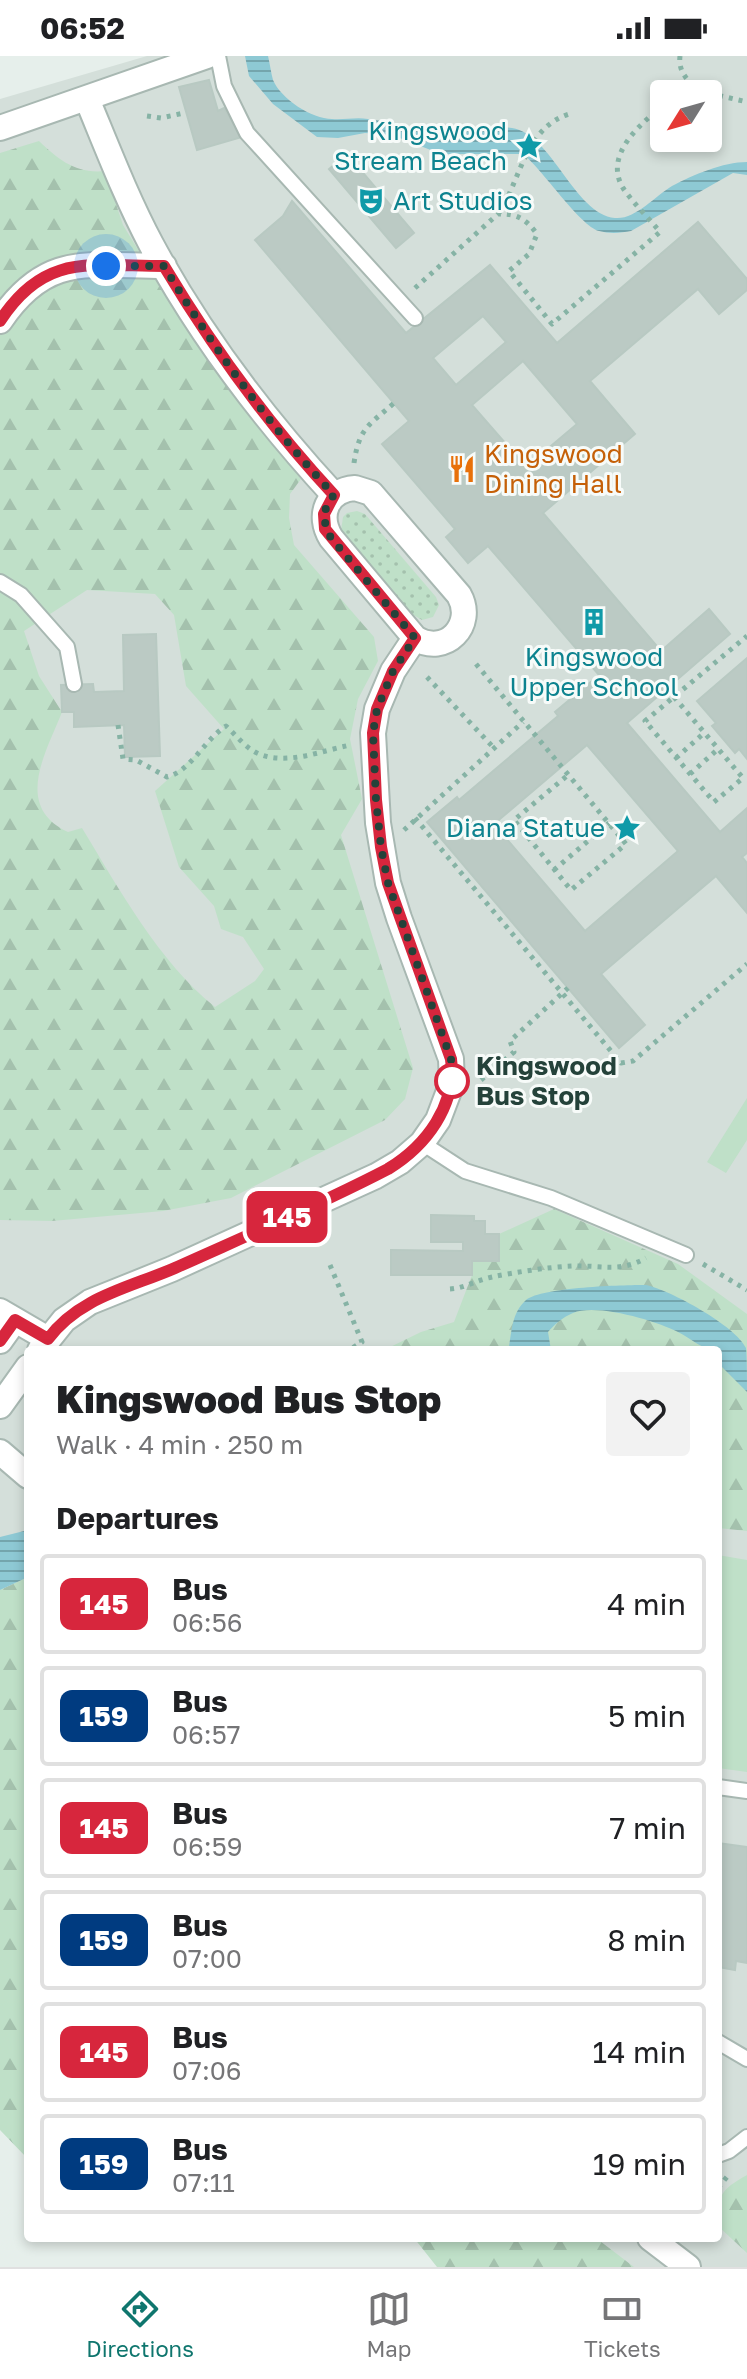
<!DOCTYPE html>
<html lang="en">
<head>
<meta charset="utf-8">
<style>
	:root { --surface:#fff; --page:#f2f2f2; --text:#202124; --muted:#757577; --line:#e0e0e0; --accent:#0f766e }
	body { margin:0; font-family:"Golos Text",sans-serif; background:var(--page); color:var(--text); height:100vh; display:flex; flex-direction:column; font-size:30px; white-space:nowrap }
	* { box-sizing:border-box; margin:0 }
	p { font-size:26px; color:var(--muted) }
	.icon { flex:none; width:44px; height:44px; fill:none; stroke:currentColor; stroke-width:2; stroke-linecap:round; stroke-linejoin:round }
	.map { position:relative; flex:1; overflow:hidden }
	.drawer { position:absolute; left:24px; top:1290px; width:698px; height:896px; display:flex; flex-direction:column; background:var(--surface); border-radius:8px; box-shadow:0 4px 12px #0003 }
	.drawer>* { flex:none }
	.badge { padding:0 16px; border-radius:12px; font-size:28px; line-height:52px }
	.needle { width:52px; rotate:233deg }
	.fabs { position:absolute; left:650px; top:24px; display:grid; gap:16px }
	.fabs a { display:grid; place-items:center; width:72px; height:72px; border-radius:8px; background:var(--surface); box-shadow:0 4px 12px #0003; font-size:40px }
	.you { position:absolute; width:40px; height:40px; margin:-20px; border:6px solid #fff; border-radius:50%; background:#1a73e8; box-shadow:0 0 0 12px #1a73e833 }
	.map>.badge { position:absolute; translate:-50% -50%; box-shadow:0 0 0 4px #fff }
	h2 { padding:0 32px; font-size:30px; line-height:72px }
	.round { display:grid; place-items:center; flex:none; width:84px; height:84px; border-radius:8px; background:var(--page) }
	.head { display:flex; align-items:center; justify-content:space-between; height:136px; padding:0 32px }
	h1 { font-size:38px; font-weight:800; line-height:60px }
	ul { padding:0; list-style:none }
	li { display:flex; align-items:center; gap:24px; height:100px; margin:0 16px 12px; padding:0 16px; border:4px solid var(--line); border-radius:8px }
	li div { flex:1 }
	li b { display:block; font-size:30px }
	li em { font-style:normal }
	li .badge { min-width:88px; font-weight:700; text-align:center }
	.status { display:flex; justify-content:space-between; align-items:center; height:56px; padding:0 40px; background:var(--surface); direction:ltr }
	.status svg { height:22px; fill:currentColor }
	.tabs { display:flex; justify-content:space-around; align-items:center; height:112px; border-top:2px solid var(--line); background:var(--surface); font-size:22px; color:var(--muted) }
	.tabs a { display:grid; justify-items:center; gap:4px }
	.tabs .on { color:var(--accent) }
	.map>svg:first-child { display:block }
	.built { fill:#d4dfda; fill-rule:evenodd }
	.grass { fill:url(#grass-dots) }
	.forest { fill:url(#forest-firs); fill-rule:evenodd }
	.garden { fill:#bfe0c8 }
	.water { fill:url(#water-rules) }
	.building { fill:#bbcac4; stroke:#b8c9c2; stroke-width:2; fill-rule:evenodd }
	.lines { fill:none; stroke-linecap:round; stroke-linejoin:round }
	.service-casing { stroke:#a8b8b2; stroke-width:18 }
	.minor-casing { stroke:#a8b8b2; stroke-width:28 }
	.tertiary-casing { stroke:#a8b8b2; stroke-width:28 }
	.path { stroke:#86b3a5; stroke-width:5; stroke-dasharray:4 6; stroke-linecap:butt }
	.service { stroke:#fff; stroke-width:14 }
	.minor { stroke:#fff; stroke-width:24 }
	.tertiary { stroke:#fff; stroke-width:24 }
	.line-casing { stroke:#fff; stroke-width:18 }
	.line { stroke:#d7263d; stroke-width:12 }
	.walk { stroke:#24423a; stroke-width:8; stroke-dasharray:0 14.4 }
	.stop-dot { fill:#fff; stroke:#d7263d; stroke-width:4 }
	.labels { text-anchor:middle; stroke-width:6; stroke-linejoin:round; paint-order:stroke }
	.culture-label { font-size:26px; fill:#0d838f; stroke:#f7fbf9; text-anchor:end }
	.food-label { font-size:26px; fill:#c56008; stroke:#f7fbf9; text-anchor:start }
	.stop-label { font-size:26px; font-weight:bold; fill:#24423a; stroke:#f7fbf9; text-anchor:start }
</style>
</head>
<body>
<div class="status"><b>06:52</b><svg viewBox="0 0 49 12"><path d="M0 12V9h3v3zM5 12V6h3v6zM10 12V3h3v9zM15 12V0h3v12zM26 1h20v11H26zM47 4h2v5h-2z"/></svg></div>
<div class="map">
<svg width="747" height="2211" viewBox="0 0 747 2211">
	<defs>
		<pattern id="grass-dots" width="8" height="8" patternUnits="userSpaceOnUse" patternTransform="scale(2)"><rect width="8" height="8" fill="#bfe0c8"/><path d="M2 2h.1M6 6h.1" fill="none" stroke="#a4c1ad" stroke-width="1.8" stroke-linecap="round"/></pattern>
		<pattern id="forest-firs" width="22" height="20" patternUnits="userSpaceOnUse" patternTransform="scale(2)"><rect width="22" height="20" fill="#bfe0c8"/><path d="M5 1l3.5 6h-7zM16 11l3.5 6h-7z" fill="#a4c1ad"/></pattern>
		<pattern id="water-rules" width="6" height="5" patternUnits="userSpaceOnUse" patternTransform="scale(2)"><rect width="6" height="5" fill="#8ec9d4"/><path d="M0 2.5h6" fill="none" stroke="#74a5ad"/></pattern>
	</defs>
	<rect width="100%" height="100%" fill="#e6efeb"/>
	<path class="built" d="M147 0H747V2211H563L539 2182H718V1294H28V2072L0 2037V43ZM664 38H708V82H664Z"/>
	<path class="grass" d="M357 455 365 458 436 541 439 549 433 561 422 564 407 555 341 475 343 461 347 457Z"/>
	<path class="forest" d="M39 85C59 104 76 118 105 115L123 169 173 251 245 355 301 423 290 438 289 462 294 489 374 581 378 605 358 643 350 683 362 743 341 779 413 1012 405 1043 385 1064 231 1142 163 1155 52 1165 0 1164V97ZM87 534 155 538 174 559 186 630 224 673 155 735 179 811 214 850 221 873 243 881 264 913 255 925 215 951C159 906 119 833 82 772L68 776C13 750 46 697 62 656L39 620 24 575Z
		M554 1153 678 1208 747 1258V1475L718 1472V1294H384L421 1276 454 1266 472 1219V1205H499V1178Z
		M28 1521V2101H26L0 2074V1534Z
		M747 2119V2197L718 2170C718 2139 719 2135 747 2119Z
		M414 2182H596L634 2211H437Z"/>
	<path class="garden" d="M747 1042V1084L726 1117 707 1106Z
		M718 1499 747 1504V1716L718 1712Z"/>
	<path class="water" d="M245 0H268C270 8 271 17 273 24 281 43 312 63 332 63 344 64 356 61 368 63 398 67 427 78 458 76 476 75 495 69 512 72 552 78 574 158 615 162 635 164 655 140 672 130 693 119 723 106 747 106V119L733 117 631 175C621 177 610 178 599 175 580 170 543 114 523 98H441L392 79 365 77 338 82 317 81 273 48 249 20Z
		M646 1229C670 1234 736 1270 746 1292 747 1303 747 1324 747 1336L718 1307V1294C702 1294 692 1283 678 1276 656 1265 597 1247 573 1257 563 1261 555 1268 548 1276L551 1294H511L509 1291C512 1273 512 1257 526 1244 542 1231 623 1229 646 1229Z
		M28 1474V1521L0 1534V1481Z"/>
	<path class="building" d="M209 24 218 55 224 52 242 81 197 94 179 31Z
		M347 98 414 177 396 192 329 113Z
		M292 145 406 277 490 209 557 287 698 166 747 223V234L719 258 698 233 590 325 635 378 543 457 661 595 709 553 730 578 627 667 720 776 747 752V797L742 801 747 807V857L716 820 601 918 645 969 619 992 427 766 457 741 459 744 558 660 555 656 599 619 488 490 468 507 446 481 455 473 382 388 409 365 255 184 283 160ZM483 260 506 286 456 329 433 302ZM523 305 577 368 526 411 472 349ZM587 689 678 795 585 875 494 768Z
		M156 578 160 700 125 701 124 669 74 671V656H62L61 629 93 628 94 636 124 635 123 579Z
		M747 602V703L739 693 735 697 712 670 716 667 697 645Z
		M431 1159 474 1160V1165H485V1178H499V1205H472V1219H391V1194L463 1195V1186H431Z
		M718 1787 747 1791V1907L736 1905 735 1914 718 1911Z"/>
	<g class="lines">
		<g class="service-casing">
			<path id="service" d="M218 0 224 30 247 77 415 262
				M0 526 21 539 67 591 74 628
				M422 1087 465 1115 551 1142 686 1199
				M718 1731 747 1735
				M718 1986 747 2003
				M718 2099 729 2095 747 2081"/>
		</g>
		<g class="minor-casing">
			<path id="minor" d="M87 43C107 91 126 141 151 188 200 279 264 363 334 439
				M0 265C47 195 90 210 164 210
				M355 432 371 437 377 444 459 539C476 569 445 601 415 582L331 482C317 459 327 434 355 432Z
				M0 1255 48 1283
				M0 1285 15 1264
				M40 1294 64 1264 90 1246 172 1213 376 1120 400 1106 422 1087 438 1064 452 1027 451 1003 399 862 388 827 378 767 373 677 377 653 393 615 415 582
				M0 1350 28 1311
				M0 1396 28 1420
				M650 2182 688 2211"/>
		</g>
		<g class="tertiary-casing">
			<path id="tertiary" d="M0 72 207 0"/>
		</g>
		<path class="path" d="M680 0C678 16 688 25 699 35
			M690 38 700 35 747 46
			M147 60 161 62 184 57
			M499 157C521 123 525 72 569 58
			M415 232 498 158C517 157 527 164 537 178L529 198 509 215 552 268 660 176C648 161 633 147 623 132 603 99 641 67 664 49
			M354 407C359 372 369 369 394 347
			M476 608 626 788 571 834 514 764 568 719
			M427 621 494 692
			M674 641 743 722 714 746 645 665 747 580
			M118 669 123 703 136 704 167 721C191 715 204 684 226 670 235 678 244 690 255 696 283 711 321 695 350 689
			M676 702 704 677
			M690 718 718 693
			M415 762 621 1007 633 1005 747 908
			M404 774 523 666
			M554 814 609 767
			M481 1024 514 996 510 985 568 932
			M703 1208 747 1234
			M330 1209 362 1286 349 1294
			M450 1233C465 1232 477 1224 492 1221 516 1216 549 1211 573 1210 602 1209 619 1217 646 1202
			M718 2132 730 2117"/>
		<use href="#service" class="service"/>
		<use href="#minor" class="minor"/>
		<use href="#tertiary" class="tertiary"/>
	</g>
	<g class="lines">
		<g class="line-casing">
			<path id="line" d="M0 265C45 196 91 210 164 210 213 292 269 369 334 439L324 458 325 473 415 582 393 615 377 653 373 677 376 744 381 791 388 827 451 1003C457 1049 426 1090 388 1113 319 1149 246 1180 175 1212 129 1232 79 1241 48 1283L15 1264 0 1285"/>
		</g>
		<use href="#line" class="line"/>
		<path class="walk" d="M106 210H164C213 292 269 369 334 439 322 452 322 466 331 482L415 582 393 615 377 653 373 677 376 744 381 791 388 827 451 1003 452 1027V1025"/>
	</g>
	<defs>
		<g id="sight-bare" transform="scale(2.16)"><path d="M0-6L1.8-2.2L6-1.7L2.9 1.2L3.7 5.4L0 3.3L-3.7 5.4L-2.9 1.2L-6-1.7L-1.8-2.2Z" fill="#0f9aa8" stroke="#f7fbf9" stroke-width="2.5" paint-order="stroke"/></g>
		<g id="theatre-bare" transform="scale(2.16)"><path d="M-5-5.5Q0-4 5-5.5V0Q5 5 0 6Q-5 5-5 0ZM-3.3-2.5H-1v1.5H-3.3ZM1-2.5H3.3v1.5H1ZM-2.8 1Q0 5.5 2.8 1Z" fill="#0f9aa8" stroke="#f7fbf9" stroke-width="2.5" paint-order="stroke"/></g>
		<g id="restaurant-bare" transform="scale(2.16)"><path d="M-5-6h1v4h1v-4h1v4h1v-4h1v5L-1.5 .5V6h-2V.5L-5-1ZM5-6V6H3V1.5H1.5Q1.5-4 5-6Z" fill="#e8710a" stroke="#f7fbf9" stroke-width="2.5" paint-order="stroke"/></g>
		<g id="building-bare" transform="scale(2.16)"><path d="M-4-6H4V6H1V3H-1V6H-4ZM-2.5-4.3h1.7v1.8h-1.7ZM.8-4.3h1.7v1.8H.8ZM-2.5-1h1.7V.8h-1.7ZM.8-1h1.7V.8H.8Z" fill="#0f9aa8" stroke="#f7fbf9" stroke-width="2.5" paint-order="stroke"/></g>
	</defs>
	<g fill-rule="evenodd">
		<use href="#sight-bare" x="529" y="90"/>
		<use href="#theatre-bare" x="371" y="145"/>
		<use href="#restaurant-bare" x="462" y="413"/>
		<use href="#building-bare" x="594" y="566"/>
		<use href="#sight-bare" x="627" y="772"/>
	</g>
	<circle class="stop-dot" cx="452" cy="1025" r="16"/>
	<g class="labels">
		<g class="culture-label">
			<text x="507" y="84">Kingswood<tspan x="507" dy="30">Stream Beach</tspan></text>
			<text x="393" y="154" text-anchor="start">Art Studios</text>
			<text x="594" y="610" text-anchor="middle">Kingswood<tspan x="594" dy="30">Upper School</tspan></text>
			<text x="605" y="781">Diana Statue</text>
		</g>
		<g class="food-label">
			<text x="484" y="407">Kingswood<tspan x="484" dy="30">Dining Hall</tspan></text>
		</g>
		<g class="stop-label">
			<text x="476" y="1019">Kingswood<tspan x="476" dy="30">Bus Stop</tspan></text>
		</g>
	</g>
</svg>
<div class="fabs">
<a><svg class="needle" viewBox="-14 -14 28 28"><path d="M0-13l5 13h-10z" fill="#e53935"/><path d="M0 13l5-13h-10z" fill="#757577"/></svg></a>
</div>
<div class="you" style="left:106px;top:210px"></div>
<b class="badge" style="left:287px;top:1161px;background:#d7263d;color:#fff">145</b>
<section class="drawer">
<div class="head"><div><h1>Kingswood Bus Stop</h1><p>Walk · 4 min · 250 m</p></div><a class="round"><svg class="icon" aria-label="heart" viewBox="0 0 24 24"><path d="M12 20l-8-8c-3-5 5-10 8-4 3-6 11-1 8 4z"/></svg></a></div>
<h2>Departures</h2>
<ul>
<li><span class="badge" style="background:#d7263d;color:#fff">145</span><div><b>Bus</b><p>06:56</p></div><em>4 min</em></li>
<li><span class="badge" style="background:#003b80;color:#fff">159</span><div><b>Bus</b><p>06:57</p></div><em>5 min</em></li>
<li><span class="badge" style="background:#d7263d;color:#fff">145</span><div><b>Bus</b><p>06:59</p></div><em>7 min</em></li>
<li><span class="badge" style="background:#003b80;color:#fff">159</span><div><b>Bus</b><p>07:00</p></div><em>8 min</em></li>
<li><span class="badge" style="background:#d7263d;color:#fff">145</span><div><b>Bus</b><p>07:06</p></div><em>14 min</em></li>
<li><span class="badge" style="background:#003b80;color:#fff">159</span><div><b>Bus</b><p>07:11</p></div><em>19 min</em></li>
</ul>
</section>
</div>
<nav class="tabs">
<a class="on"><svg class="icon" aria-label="directions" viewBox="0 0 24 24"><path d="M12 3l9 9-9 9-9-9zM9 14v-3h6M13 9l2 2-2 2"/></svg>Directions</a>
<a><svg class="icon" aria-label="map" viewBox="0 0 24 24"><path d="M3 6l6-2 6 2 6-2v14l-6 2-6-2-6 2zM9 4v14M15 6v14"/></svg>Map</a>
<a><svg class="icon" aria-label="tickets" viewBox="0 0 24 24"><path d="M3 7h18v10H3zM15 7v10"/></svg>Tickets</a>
</nav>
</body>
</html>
